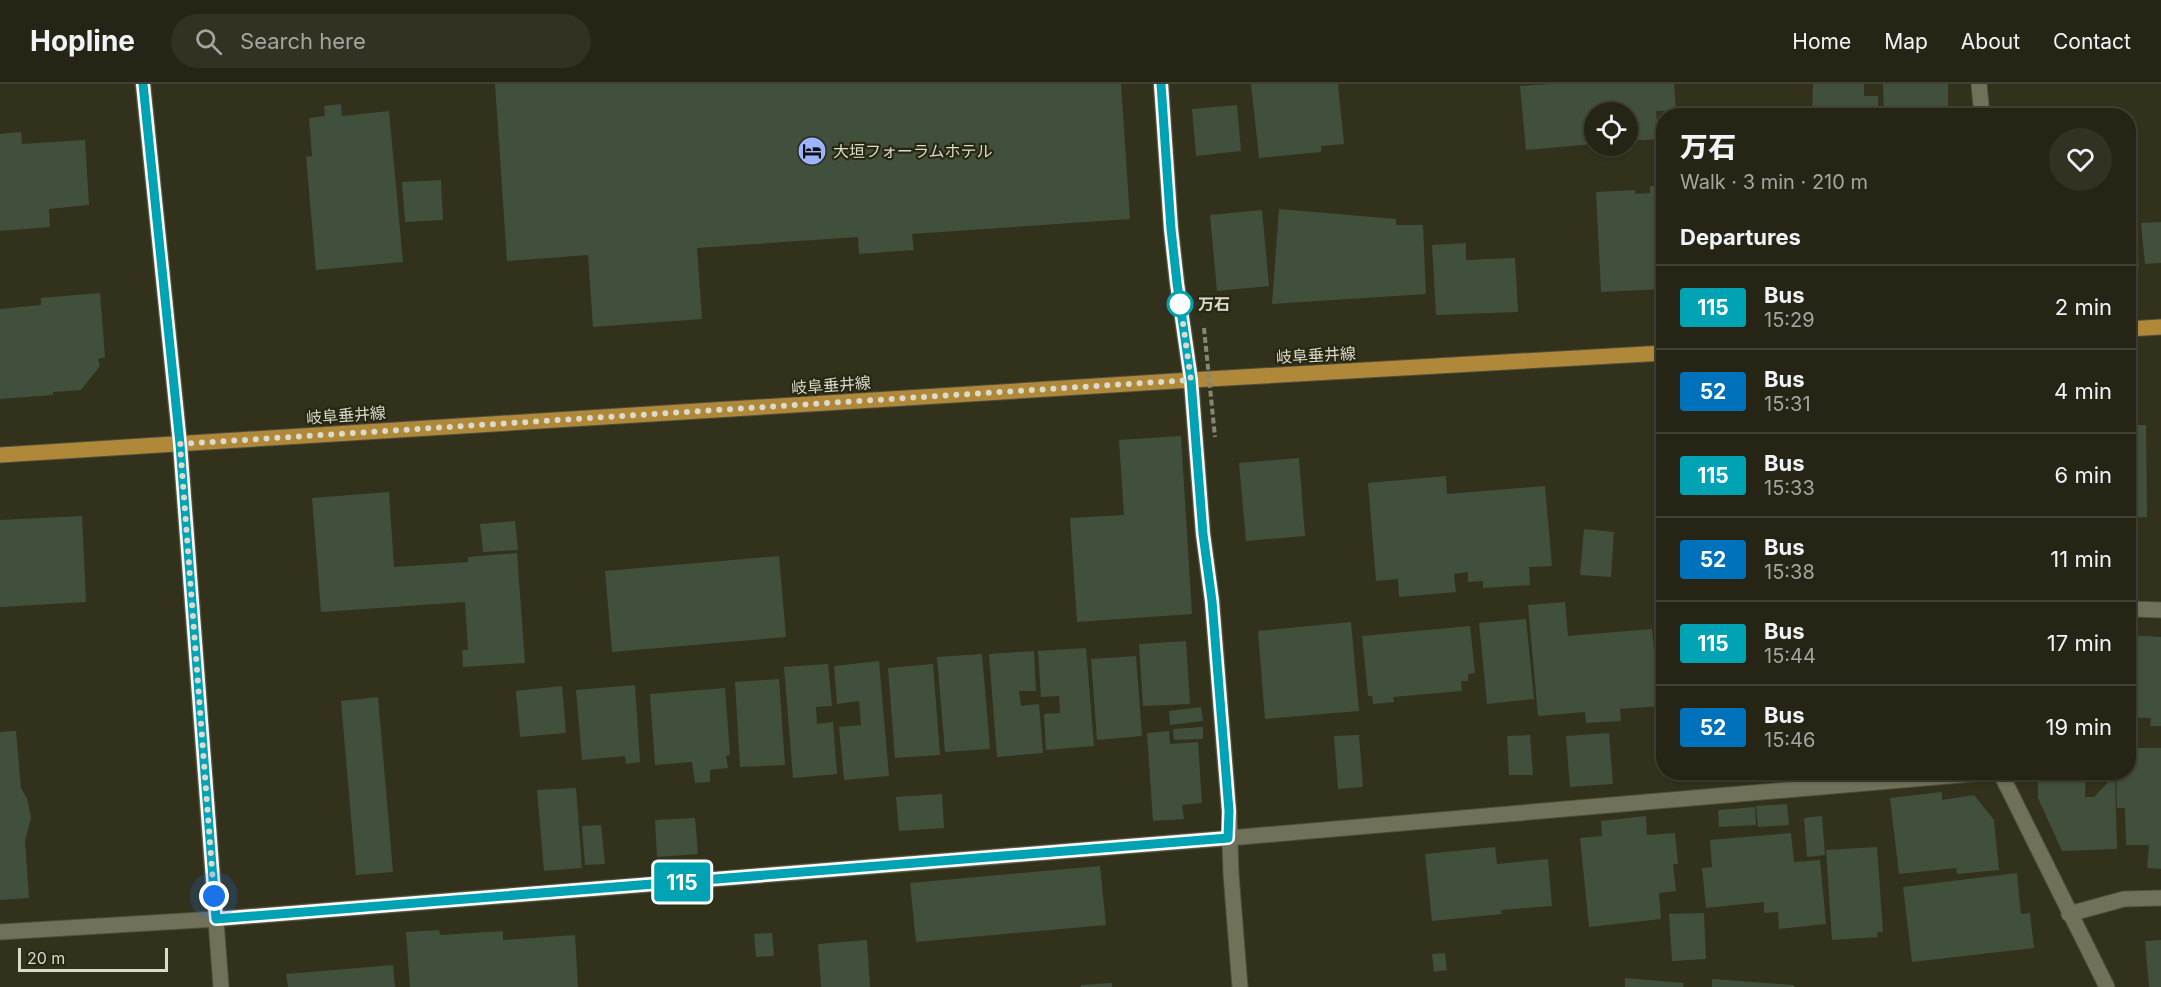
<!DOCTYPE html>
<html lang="en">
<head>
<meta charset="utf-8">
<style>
	:root { --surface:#262515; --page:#323122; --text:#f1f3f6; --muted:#a4a5a0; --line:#424234 }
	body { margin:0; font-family:Inter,"Noto Sans JP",sans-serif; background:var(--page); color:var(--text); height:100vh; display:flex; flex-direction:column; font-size:22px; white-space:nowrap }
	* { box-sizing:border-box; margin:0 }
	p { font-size:20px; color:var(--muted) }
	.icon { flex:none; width:33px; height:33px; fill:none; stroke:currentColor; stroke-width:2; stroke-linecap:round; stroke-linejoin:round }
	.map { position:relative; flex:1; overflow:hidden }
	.panel { position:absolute; left:1656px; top:24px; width:480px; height:672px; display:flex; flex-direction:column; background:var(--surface); border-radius:24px; box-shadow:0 2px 4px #0004,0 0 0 2px var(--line) }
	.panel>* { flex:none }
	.badge { padding:0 12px; border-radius:4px; font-size:21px; line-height:39px }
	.buttons { position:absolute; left:1584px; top:18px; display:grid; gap:12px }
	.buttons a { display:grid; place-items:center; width:54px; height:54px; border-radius:50%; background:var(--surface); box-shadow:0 2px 4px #0004,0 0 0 2px var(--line); font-size:30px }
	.scale { position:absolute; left:18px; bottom:15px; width:150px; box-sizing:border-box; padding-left:6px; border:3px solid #dadacd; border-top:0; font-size:16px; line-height:21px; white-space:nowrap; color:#dadacd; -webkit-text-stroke:4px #282712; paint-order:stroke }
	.you { position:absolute; width:30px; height:30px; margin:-15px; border:4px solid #fff; border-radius:50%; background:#1a73e8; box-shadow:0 0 0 9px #1a73e833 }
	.map>.badge { position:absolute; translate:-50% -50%; box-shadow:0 0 0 3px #fff }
	h2 { padding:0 24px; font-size:22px; line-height:54px }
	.round { display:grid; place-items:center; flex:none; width:63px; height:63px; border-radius:32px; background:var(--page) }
	.summary { display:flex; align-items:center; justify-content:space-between; height:102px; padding:0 24px }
	h1 { font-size:28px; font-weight:800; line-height:45px }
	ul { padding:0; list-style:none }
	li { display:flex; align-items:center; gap:18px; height:84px; padding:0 24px; border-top:2px solid var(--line) }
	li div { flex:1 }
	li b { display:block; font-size:22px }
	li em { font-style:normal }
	li .badge { min-width:66px; font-weight:700; text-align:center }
	header { display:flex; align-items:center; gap:36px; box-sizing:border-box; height:84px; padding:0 30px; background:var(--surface); border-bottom:2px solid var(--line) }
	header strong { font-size:28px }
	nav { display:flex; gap:33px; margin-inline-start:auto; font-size:21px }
	.search { width:420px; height:54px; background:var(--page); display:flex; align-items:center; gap:15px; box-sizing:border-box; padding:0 21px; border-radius:33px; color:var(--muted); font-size:22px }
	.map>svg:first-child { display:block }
	.building { fill:#414f3d }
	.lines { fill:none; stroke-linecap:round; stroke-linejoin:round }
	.minor-casing { stroke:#504f3d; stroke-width:17 }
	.major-casing { stroke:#504f3d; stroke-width:17 }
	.minor { stroke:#717159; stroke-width:15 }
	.major { stroke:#b08839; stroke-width:15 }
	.path-bridge { stroke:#878776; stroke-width:4; stroke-dasharray:6 3; stroke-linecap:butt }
	.line-casing { stroke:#fff; stroke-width:14 }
	.line { stroke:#00a3b4; stroke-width:9 }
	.walk { stroke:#dadacd; stroke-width:6; stroke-dasharray:0 10.8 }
	.stop-dot { fill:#fff; stroke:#00a3b4; stroke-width:3 }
	.labels { text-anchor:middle; stroke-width:4.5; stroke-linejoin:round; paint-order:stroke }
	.poi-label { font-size:16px; fill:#dadacd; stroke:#282712; text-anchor:start }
	.stop-label { font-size:16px; font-weight:bold; fill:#dadacd; stroke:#282712; text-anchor:start }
	.street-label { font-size:16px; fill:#dadacd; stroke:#282712 }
</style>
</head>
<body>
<header>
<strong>Hopline</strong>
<div class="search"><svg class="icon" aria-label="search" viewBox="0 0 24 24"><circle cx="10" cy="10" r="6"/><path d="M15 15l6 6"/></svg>Search here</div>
<nav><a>Home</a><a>Map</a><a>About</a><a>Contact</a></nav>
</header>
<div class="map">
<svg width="2161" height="903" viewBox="0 0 2161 903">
	<rect width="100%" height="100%" fill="#32311c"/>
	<path class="building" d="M495 0H1121L1130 135 912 150 914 166 859 170 858 153 697 164 702 235 593 243 588 171 507 177Z
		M1251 0H1338L1344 60 1321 62V68L1259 74Z
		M1550 0H1674L1676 26 1656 27 1659 55 1628 57V28H1594V60L1526 66 1520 2Z
		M1813 0H1864V12H1878V32H1812Z
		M1883 0H1948V32H1884Z
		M341 20 342 32 389 27 403 178 316 186 306 73 312 72 309 34 325 32 324 22Z
		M1237 21 1241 67 1196 72 1192 25Z
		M21 48 22 60 85 56 89 121 49 125 50 143 0 147V50Z
		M441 96 443 136 405 138 402 98Z
		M1650 102H1664V205L1601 208 1596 108 1635 106V110L1650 109Z
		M1279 125 1396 135V141H1423L1426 210 1272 220Z
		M1262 126 1269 202 1217 207 1210 131Z
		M2161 138V179L2145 180 2141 139Z
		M2128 146H2136L2139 183 2128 184Z
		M1466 159V176L1515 174 1518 228 1436 231 1432 161Z
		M100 209 105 273 98 275 100 282 81 306 53 308V311L0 315V225L41 221V214Z
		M2128 341H2146L2147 433 2128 434Z
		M1181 352 1192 530 1077 538 1070 434 1124 431 1119 356Z
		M1299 374 1305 452 1246 457 1239 379Z
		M1446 392 1447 410 1545 402 1552 482 1529 483 1530 501 1483 504V497L1468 498V488L1454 490 1456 508 1399 513 1398 495 1376 497 1368 399Z
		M389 408 394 483 468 478V473L517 469 525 579 463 583 462 566H468L465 518 321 528 312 414Z
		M82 432 86 518 0 523V436Z
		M515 437 518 466 483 468 480 440Z
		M1584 445 1614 448 1611 493 1580 491Z
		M779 472 786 553 612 568 605 487Z
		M1565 518 1568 552 1652 545 1659 622 1620 625 1621 637 1586 639 1585 628 1538 632 1528 521Z
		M1526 535 1534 615 1487 620 1479 539Z
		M1351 538 1359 627 1265 635 1258 547Z
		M1470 542 1475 589 1468 590V597H1461L1462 607 1393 613 1394 618 1373 620 1372 612H1368L1362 552Z
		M2128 551 2161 553V642H2150L2151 634 2128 633Z
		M1186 557 1190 620 1143 622 1139 560Z
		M1086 564 1094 662 1046 666 1044 630 1060 629 1059 612 1041 613 1038 567Z
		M1034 567 1036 607H1019L1021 622 1039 620 1043 669 997 673 989 570Z
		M982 570 990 665 945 668 937 573Z
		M1136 572 1142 652 1097 656 1091 575Z
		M879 577 889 692 844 696 839 643 861 641 859 617 837 620 834 582Z
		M828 580 832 622 816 623 817 640 833 638 837 690 793 694 784 583Z
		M933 580 940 671 895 674 888 584Z
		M779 595 785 681 740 683 735 598Z
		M635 601 640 678 626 680 625 672 582 676 576 606Z
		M562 602 566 649 520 653 516 607Z
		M725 604 730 671 726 672 728 684 710 686V698L695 699 692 678 655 681 650 610Z
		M378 613 393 788 356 791 341 617Z
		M1201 623 1203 637 1170 641 1169 627Z
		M1203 643V655L1174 656 1173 645Z
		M16 647 21 704 27 714 31 734 25 757 29 814 0 816V648Z
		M1169 647 1170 660 1198 658 1202 719 1182 721 1184 735 1153 737 1147 649Z
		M1609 649 1613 700 1570 703 1566 652Z
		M1359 651 1363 703 1338 705 1334 652Z
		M1530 651 1533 691H1509L1507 652Z
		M2128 664H2161V785L2147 784 2149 761H2126L2125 724H2117L2116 688H2128Z
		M2038 688H2086L2085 713H2094L2111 695H2115L2117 765 2062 767 2038 714Z
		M576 704 582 784 544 787 537 706Z
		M1942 708V716L1974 711 1994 736 1999 786 1957 790 1956 784 1899 790 1890 714Z
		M942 710 944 744 899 747 896 713Z
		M1787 720 1789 741 1758 743 1756 722Z
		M1755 723 1756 741 1719 743 1718 726Z
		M1646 732 1647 751 1675 749 1678 780H1673L1676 807 1659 809 1661 835 1589 843 1580 754 1602 752 1601 737Z
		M1822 732 1825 771 1807 773 1804 734Z
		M695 734 698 770 657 773 655 736Z
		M601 741 605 780 585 781 582 742Z
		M1791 749 1794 778 1820 776 1826 840 1779 845 1778 828 1764 829V818L1706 824 1702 784 1712 783 1710 756Z
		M1495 763 1497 780 1548 775 1552 822 1501 826 1502 830 1432 837 1425 770Z
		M1877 763 1883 848H1877L1878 853 1832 856 1826 766Z
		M1100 782 1106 841 916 858 910 799Z
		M2017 789 2021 830 2030 829 2034 864 1912 878 1903 803Z
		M1704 829 1706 875 1672 877 1669 830Z
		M439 846 440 851 503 847V856L575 851 578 903H410L406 848Z
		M772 849 774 872 756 873 754 850Z
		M867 856 870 903H821L818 860Z
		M2161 856V903H2149L2145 857Z
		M1445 869 1447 886 1434 888 1432 870Z
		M393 881 395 903H288L286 890Z
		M1625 894 1684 899 1683 903H1625Z
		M1712 895 1794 901V903H1712Z
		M1112 899V903H1081V901Z"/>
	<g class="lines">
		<g class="minor-casing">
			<path id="minor" d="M143 0 180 360 221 903
				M1161 0 1171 145 1177 199 1191 296 1203 450 1212 517 1229 727 1231 790 1240 903
				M1979 0 1982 32
				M2133 525 2161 526
				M2000 688 2107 903
				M2069 830 2124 815 2161 814
				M0 848 216 835 1229 754 1995 688"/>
		</g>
		<g class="major-casing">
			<path id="major" d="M2128 245 2161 243
				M0 371 1191 296 1664 269"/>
		</g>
		<use href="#minor" class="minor"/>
		<use href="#major" class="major"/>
		<path class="path-bridge" d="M1204 244 1215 353"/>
	</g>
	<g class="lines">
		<g class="line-casing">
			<path id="line" d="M143 0 180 360 216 835 1228 754 1229 727 1212 517 1203 450 1191 296 1177 199 1171 145 1161 0"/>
		</g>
		<use href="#line" class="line"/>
		<path class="walk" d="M214 812 180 360 1191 296 1180 218V220"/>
	</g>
	<defs>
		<g id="hotel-disc" transform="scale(1.5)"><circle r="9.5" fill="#9bb4fd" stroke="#282712"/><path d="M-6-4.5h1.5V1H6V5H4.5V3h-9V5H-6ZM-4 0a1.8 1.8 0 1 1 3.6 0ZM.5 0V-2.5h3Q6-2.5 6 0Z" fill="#111"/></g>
	</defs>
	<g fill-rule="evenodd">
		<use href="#hotel-disc" x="812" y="67"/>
	</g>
	<circle class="stop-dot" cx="1180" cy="220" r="12"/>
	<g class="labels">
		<g class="poi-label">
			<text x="833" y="73">大垣フォーラムホテル</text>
		</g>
		<g class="stop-label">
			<text x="1198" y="226">万石</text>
		</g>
		<g class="street-label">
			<text transform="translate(1316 271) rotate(-3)" y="6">岐阜垂井線</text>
			<text transform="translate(831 301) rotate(-4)" y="6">岐阜垂井線</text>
			<text transform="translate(346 331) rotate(-4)" y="6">岐阜垂井線</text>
		</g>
	</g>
</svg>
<div class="buttons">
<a><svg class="icon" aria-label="locate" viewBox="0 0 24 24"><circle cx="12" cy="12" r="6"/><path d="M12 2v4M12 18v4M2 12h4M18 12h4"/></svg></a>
</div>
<div class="scale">20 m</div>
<div class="you" style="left:214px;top:812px"></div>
<b class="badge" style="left:682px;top:798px;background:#00a3b4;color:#fff">115</b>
<section class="panel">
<div class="summary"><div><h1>万石</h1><p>Walk · 3 min · 210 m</p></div><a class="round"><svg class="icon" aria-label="heart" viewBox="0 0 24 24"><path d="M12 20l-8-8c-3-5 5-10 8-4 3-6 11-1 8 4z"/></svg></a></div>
<h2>Departures</h2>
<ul>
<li><span class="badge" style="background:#00a3b4;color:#fff">115</span><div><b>Bus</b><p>15:29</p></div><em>2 min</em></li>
<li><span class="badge" style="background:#0072bc;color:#fff">52</span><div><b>Bus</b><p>15:31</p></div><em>4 min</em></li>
<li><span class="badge" style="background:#00a3b4;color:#fff">115</span><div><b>Bus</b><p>15:33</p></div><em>6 min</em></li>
<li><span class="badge" style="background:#0072bc;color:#fff">52</span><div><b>Bus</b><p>15:38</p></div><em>11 min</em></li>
<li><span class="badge" style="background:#00a3b4;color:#fff">115</span><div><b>Bus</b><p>15:44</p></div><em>17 min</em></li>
<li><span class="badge" style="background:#0072bc;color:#fff">52</span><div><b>Bus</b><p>15:46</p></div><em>19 min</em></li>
</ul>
</section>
</div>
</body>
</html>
